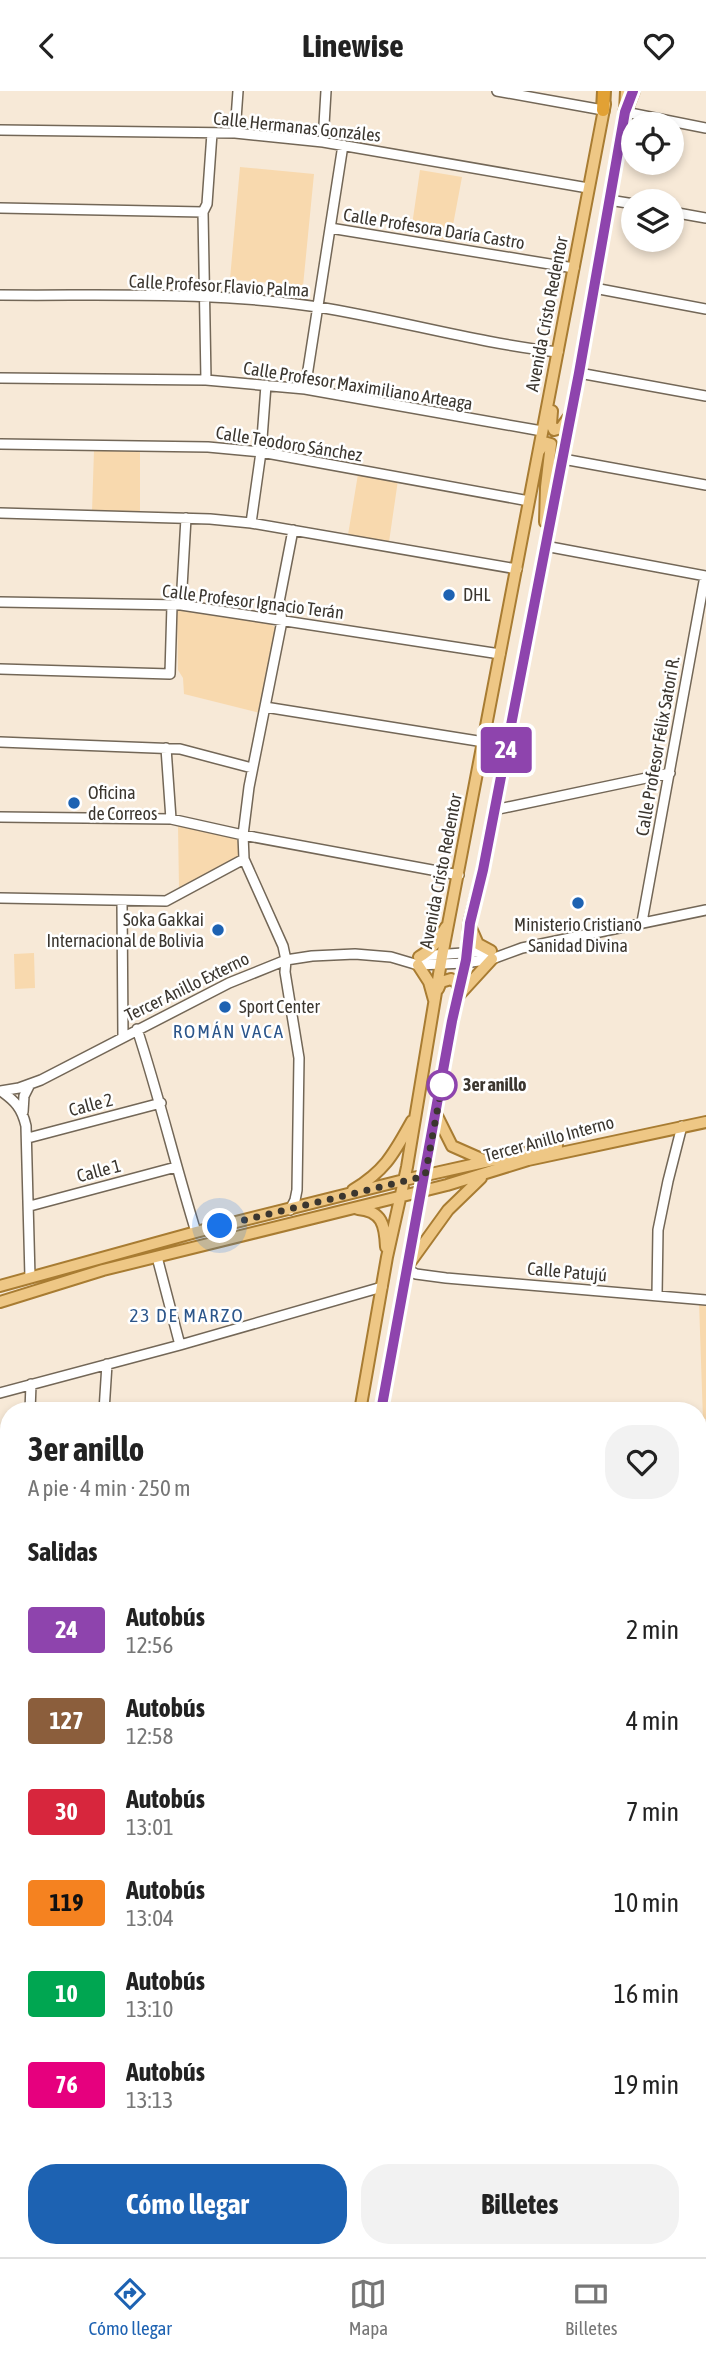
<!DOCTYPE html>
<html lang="es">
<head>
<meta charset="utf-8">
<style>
	:root { --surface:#fff; --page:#f2f2f2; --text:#222; --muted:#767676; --line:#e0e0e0; --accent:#1d62b2 }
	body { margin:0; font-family:"Asap Condensed",sans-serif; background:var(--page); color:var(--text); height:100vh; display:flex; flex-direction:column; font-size:26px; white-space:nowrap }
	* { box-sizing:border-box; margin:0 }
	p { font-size:23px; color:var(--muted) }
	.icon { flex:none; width:38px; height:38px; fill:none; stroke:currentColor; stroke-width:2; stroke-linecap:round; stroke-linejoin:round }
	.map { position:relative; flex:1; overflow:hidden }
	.sheet { position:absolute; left:0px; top:1311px; width:707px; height:856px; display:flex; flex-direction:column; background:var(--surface); border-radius:28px 28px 0 0; box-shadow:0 4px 10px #0003 }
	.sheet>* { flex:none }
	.badge { padding:0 14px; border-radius:5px; font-size:24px; line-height:46px }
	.tools { position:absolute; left:621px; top:21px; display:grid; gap:14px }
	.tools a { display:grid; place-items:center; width:63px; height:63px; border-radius:50%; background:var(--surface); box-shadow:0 4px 10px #0003; font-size:35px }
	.you { position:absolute; width:35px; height:35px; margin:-18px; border:5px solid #fff; border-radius:50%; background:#1a73e8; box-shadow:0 0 0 10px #1a73e833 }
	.map>.badge { position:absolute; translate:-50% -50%; box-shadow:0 0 0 4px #fff }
	h2 { padding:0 28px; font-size:26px; line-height:63px }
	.round { display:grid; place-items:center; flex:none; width:74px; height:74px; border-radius:28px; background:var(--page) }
	.head { display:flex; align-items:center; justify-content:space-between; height:119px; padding:0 28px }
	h1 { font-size:33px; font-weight:700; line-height:52px }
	.primary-button { display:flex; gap:14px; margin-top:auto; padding:14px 28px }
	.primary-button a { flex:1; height:80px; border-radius:28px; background:var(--accent); color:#fff; font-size:28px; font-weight:700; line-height:80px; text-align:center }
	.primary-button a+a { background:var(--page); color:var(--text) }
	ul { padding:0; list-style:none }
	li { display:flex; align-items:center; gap:21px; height:91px; padding:0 28px }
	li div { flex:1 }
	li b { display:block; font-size:26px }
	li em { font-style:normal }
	li .badge { min-width:77px; font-weight:700; text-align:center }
	header { display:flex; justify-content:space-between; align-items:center; height:91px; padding:0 28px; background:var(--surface); font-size:32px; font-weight:700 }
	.tab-bar { display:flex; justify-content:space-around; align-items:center; height:98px; border-top:2px solid var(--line); background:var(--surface); font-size:19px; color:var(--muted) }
	.tab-bar a { display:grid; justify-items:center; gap:4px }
	.tab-bar .current { color:var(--accent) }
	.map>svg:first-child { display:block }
	.green { fill:#f8d9ae }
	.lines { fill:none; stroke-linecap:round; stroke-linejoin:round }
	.minor-casing { stroke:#736757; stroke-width:12 }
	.major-casing { stroke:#a87c32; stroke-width:14 }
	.highway-casing { stroke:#a87c32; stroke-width:16 }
	.minor { stroke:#fff; stroke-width:9 }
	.major { stroke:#eec785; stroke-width:10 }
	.highway { stroke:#e2a134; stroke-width:12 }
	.line-casing { stroke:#fff; stroke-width:16 }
	.line { stroke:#8e44ad; stroke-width:10 }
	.walk { stroke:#3b362f; stroke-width:7; stroke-dasharray:0 12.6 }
	.poi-dot { fill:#1d62b2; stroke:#fff; stroke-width:2.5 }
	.stop-dot { fill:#fff; stroke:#8e44ad; stroke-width:3.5 }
	.labels { text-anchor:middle; stroke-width:5; stroke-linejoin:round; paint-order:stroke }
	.street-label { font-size:18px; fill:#3b362f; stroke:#fff }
	.poi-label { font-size:18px; fill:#3b362f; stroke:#fff; text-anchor:start }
	.stop-label { font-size:18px; font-weight:bold; fill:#3b362f; stroke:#fff; text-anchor:start }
	.neighbourhood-label { font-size:19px; letter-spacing:2px; fill:#2b558a; stroke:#fff }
</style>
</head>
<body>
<header><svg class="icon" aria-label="back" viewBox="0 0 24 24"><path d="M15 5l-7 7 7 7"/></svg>Linewise<svg class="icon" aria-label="heart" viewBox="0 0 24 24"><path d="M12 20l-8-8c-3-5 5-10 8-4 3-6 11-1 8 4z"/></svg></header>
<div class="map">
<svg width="706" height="2166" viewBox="0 0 706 2166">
	<rect width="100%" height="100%" fill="#f7e9d7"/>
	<path class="green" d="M240 76 314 83 303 195 230 188Z
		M420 79 462 86 450 150 411 141Z
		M94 359H140V422L92 421Z
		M358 383 398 389 389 451 348 444Z
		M177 519 268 531 278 539 260 622 184 603 183 587 178 579Z
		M178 734 235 745 239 753 238 765 179 798Z
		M34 862 35 897 15 898 14 863Z
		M699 1211 706 1212V1328L703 1329Z
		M0 2114H9V2158H15L11 2166H0Z"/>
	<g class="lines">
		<g class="minor-casing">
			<path id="minor" d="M497 0 603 19
				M625 21 706 37
				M0 39 235 42 323 51 588 97
				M235 42 238 0
				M323 51 326 0
				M609 109 634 113
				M0 117 203 121
				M672 121 706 127
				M330 137 574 177
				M594 197 706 218
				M0 204C105 205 214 200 318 216 399 229 477 252 558 261
				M579 282 706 305
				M0 287 206 289 305 298 542 340
				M206 289 203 121 207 113 212 42
				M305 298 343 54
				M0 353 208 356 261 361 529 410
				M563 368 706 394
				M0 422 210 428 251 432 517 478
				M251 432 261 361 266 294
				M545 455 706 485
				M0 511 181 514 500 563
				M181 514 186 427
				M0 578 170 583 172 514
				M265 616 484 651
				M0 651 180 658 252 677
				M166 657 171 728
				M494 719 670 682
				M0 726 171 728 243 744 459 784
				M0 807 166 810 244 768
				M122 811 123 945
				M642 831 705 485
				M421 865 490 860
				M137 938C159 1005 175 1073 196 1141
				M0 1000 19 997 41 989 229 892 286 869 312 865 355 863 391 866 418 874 465 872 492 868 522 857 706 819
				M1 1000C15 1010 22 1017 26 1035L30 1186
				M23 1021 24 1005 30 993
				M28 1047 161 1012
				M30 1115 176 1076
				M290 1119 295 1109 297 1099 299 967 285 881 286 869 283 855 244 768 243 744 249 696 282 530 279 511 293 439
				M157 1166 180 1254
				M407 1178 416 1183 446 1187 706 1209
				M657 1204 658 1139 668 1090 682 1035
				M0 1302 180 1254 382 1196
				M30 1320 31 1293
				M104 1320 107 1273
				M0 1431 9 1432
				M698 1449 706 1438
				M0 1515 9 1516
				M698 1573 706 1574
				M0 1615H9
				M0 1698 9 1699
				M698 1712H706
				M0 1800 9 1801
				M0 1868H9
				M0 1984H9
				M0 2107H9
				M698 2139 706 2137
				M223 2162 245 2158
				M16 2166 19 2158
				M507 2166V2158
				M539 2166 587 2158"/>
		</g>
		<g class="major-casing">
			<path id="major" d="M552 320 551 333 554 339 561 337 568 327
				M540 359 544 351 551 353 546 396 545 431
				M470 835 478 853 491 860
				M419 866C432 859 438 849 446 836
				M418 874 429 891 434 909
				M438 898 441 891 451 888 457 892 460 901
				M459 904 492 868
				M437 1025 452 1055 486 1070
				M353 1099C386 1079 394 1062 412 1030
				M358 1118C382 1120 385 1134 386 1156
				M409 1173 448 1119 481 1087
				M0 1195 196 1141 404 1089 557 1055
				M0 1211 103 1179 447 1094 528 1069 706 1031
				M360 1320 387 1166 407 1076 442 865 605 13
				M381 1320 452 930 466 869 469 832 483 779 579 282 625 21 626 0
				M203 2166 204 2158
				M222 2166 223 2158"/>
		</g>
		<g class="highway-casing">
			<path id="highway" d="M603 19 604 0
				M625 21 633 0"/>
		</g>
		<use href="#minor" class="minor"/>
		<use href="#major" class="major"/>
		<use href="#highway" class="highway"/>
	</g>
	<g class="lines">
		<g class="line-casing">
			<path id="line" d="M381 1320 452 930 466 869 470 832 483 779 579 282 625 21 633 0"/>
		</g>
		<use href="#line" class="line"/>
		<path class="walk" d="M220 1135 425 1085 442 994"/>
	</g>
	<g class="poi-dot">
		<circle cx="449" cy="504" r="7"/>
		<circle cx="74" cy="712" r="7"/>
		<circle cx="578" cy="812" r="7"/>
		<circle cx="218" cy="839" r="7"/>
		<circle cx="225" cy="916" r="7"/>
	</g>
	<circle class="stop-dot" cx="442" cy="994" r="14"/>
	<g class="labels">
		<g class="street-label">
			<text transform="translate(297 36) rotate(6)" y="6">Calle Hermanas Gonzáles</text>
			<text transform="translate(434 138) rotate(9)" y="6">Calle Profesora Daría Castro</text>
			<text transform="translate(219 195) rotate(3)" y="6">Calle Profesor Flavio Palma</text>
			<text transform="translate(547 223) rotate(-79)" y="6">Avenida Cristo Redentor</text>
			<text transform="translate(358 295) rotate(9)" y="6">Calle Profesor Maximiliano Arteaga</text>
			<text transform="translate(289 353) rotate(9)" y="6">Calle Teodoro Sánchez</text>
			<text transform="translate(253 511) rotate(7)" y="6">Calle Profesor Ignacio Terán</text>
			<text transform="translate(658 655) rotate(-80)" y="6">Calle Profesor Félix Satori R.</text>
			<text transform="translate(441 780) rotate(-79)" y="6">Avenida Cristo Redentor</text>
			<text transform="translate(187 896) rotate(-26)" y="6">Tercer Anillo Externo</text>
			<text transform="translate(91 1014) rotate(-15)" y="6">Calle 2</text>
			<text transform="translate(549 1048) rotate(-15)" y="6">Tercer Anillo Interno</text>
			<text transform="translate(99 1080) rotate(-15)" y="6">Calle 1</text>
			<text transform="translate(567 1181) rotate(5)" y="6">Calle Patujú</text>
		</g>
		<g class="poi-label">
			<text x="463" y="510">DHL</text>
			<text x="88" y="708">Oficina<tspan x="88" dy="21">de Correos</tspan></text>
			<text x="204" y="835" text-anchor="end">Soka Gakkai<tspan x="204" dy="21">Internacional de Bolivia</tspan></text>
			<text x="578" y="840" text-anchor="middle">Ministerio Cristiano<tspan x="578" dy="21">Sanidad Divina</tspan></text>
			<text x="239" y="922">Sport Center</text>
		</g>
		<g class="stop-label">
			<text x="463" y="1000">3er anillo</text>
		</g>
		<g class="neighbourhood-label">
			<text x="229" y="947">ROMÁN VACA</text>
			<text x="187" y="1231">23 DE MARZO</text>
		</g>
	</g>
</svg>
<div class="tools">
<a><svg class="icon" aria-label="locate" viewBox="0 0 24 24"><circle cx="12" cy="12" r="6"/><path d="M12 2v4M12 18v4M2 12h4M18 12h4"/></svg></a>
<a><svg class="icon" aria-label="layers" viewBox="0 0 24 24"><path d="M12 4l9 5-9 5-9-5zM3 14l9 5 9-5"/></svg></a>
</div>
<div class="you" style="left:220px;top:1135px"></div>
<b class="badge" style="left:506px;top:659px;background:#8e44ad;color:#fff">24</b>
<section class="sheet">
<div class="head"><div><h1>3er anillo</h1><p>A pie · 4 min · 250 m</p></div><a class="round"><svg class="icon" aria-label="heart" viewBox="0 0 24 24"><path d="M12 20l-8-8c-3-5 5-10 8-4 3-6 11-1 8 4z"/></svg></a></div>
<h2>Salidas</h2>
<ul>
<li><span class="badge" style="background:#8e44ad;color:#fff">24</span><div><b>Autobús</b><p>12:56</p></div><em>2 min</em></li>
<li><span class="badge" style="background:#8b5e3c;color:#fff">127</span><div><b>Autobús</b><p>12:58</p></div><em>4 min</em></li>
<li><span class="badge" style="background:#d7263d;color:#fff">30</span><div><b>Autobús</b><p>13:01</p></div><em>7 min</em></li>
<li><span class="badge" style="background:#f58220;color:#111">119</span><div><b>Autobús</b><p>13:04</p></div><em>10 min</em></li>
<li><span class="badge" style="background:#00a651;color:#fff">10</span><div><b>Autobús</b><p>13:10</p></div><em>16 min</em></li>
<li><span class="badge" style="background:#e6007e;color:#fff">76</span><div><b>Autobús</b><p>13:13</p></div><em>19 min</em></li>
</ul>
<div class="primary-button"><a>Cómo llegar</a><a>Billetes</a></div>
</section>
</div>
<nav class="tab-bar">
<a class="current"><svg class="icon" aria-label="directions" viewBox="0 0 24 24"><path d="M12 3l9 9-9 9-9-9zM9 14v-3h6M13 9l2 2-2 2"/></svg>Cómo llegar</a>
<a><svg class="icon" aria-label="map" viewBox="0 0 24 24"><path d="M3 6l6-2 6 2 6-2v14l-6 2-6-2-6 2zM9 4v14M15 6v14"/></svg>Mapa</a>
<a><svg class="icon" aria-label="tickets" viewBox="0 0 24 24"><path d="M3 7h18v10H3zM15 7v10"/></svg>Billetes</a>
</nav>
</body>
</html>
